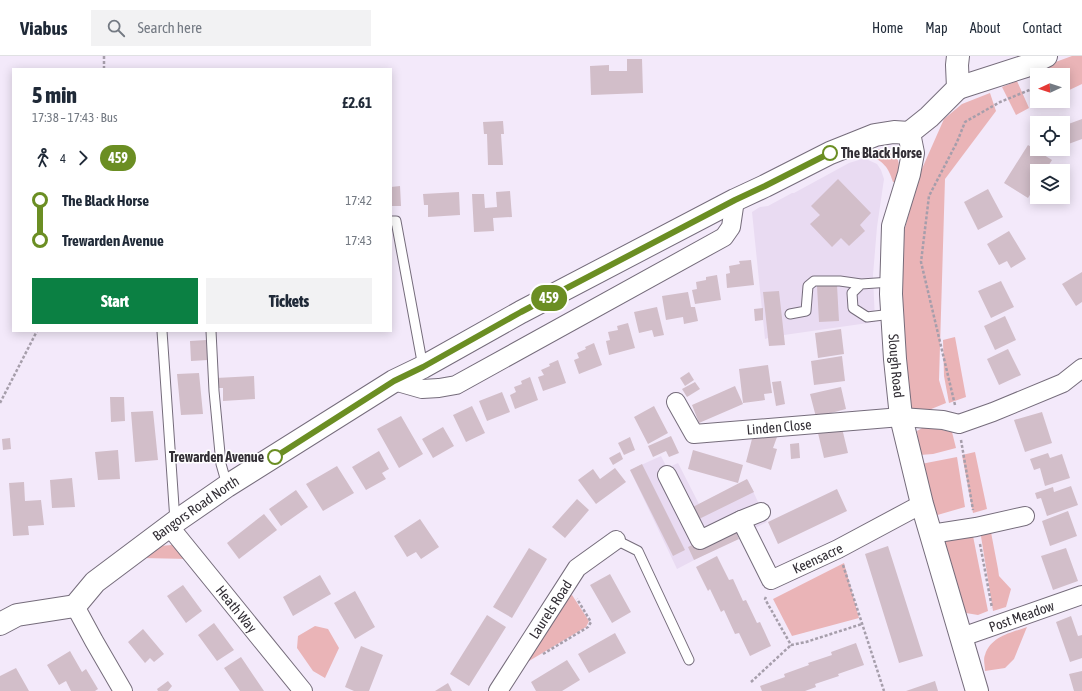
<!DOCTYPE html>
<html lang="en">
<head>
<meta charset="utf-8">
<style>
	:root { --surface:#fff; --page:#f2f2f3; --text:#1f2937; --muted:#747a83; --line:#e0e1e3; --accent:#0b8043 }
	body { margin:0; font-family:"Asap Condensed",sans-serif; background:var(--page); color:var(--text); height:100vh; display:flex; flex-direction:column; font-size:15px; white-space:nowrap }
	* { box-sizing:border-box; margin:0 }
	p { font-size:13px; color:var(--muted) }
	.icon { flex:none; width:22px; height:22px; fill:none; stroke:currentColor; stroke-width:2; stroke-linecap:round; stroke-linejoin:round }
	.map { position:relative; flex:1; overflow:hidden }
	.drawer { position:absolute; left:12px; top:12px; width:380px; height:264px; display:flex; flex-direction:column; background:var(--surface); border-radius:0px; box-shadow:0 2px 10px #0003 }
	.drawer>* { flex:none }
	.badge { padding:0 8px; border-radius:13px; font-size:14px; line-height:26px }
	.needle { width:26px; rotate:267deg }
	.buttons { position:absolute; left:1030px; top:12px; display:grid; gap:8px }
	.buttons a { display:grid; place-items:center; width:40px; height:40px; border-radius:0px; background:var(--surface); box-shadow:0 2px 10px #0003; font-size:20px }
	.map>.badge { position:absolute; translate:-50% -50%; box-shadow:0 0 0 2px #fff }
	.legs { display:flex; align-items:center; gap:6px; height:44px; padding:0 20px; font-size:13px }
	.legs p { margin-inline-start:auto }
	.overview { display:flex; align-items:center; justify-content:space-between; height:68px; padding:0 20px }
	h1 { font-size:22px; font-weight:800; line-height:30px }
	.action { display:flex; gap:8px; margin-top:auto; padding:8px 20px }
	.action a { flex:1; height:46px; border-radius:0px; background:var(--accent); color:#fff; font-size:16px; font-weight:800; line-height:46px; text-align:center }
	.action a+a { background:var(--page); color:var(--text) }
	ul { padding:0 20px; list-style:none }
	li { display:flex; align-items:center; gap:14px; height:40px; font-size:15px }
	li i { display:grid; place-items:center; width:6px; height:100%; margin:0 5px; background:currentColor }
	li i::after { content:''; width:10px; height:10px; margin:-5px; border:3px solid; border-radius:50%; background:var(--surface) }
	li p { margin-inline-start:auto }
	li:first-child i { background:linear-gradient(#0000 50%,currentColor 0) }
	li:last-child i { background:linear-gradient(currentColor 50%,#0000 0) }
	header { display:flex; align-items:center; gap:24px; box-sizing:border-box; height:56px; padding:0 20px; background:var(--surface); border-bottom:1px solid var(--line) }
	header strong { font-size:19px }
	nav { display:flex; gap:22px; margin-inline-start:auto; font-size:14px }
	.search { width:280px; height:36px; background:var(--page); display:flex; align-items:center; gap:10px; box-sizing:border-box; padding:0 14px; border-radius:0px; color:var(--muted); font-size:15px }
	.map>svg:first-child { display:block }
	.built { fill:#e9dbf2 }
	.green { fill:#eab4b7 }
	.building { fill:#d2bec9 }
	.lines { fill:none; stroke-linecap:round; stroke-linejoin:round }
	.lane-casing { stroke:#756c7b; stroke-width:11 }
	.street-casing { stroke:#756c7b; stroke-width:20 }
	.secondary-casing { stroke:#756c7b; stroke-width:24 }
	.primary-casing { stroke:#756c7b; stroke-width:24 }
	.path { stroke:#a69eab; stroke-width:2.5; stroke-dasharray:3 2; stroke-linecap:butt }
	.lane { stroke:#fff; stroke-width:9 }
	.street { stroke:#fff; stroke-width:18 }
	.secondary { stroke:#fff; stroke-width:22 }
	.primary { stroke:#fff; stroke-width:22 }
	.line-1-casing { stroke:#fff; stroke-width:9 }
	.line-1 { stroke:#6b8e23; stroke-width:6 }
	.stop-1-dot { fill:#fff; stroke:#6b8e23; stroke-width:2 }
	.labels { text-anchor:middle; stroke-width:3; stroke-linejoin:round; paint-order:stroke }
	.stop-label { font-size:14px; font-weight:bold; fill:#322e35; stroke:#fff; text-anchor:start }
	.street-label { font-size:14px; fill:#322e35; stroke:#fff }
</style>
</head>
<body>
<header>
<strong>Viabus</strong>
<div class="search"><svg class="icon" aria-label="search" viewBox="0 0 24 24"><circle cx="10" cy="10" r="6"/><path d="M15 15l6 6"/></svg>Search here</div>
<nav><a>Home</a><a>Map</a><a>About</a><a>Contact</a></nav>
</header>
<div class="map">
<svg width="1082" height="635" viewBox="0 0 1082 635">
	<rect width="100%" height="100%" fill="#f3e9fa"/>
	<path class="built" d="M862 103H866L877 108 881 114 884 123 877 171 873 219 875 266 784 279V288L769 289 768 282 765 283 752 156 760 151 768 150 792 137H794L849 107Z
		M661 400 667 412 678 407 699 448 748 424 767 466 677 513 630 414Z"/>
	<path class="green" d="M1072 0H1082V28L1063 37V19H1041L1039 12Z
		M1017 25 1029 52 1016 59 1002 31Z
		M990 37 996 55 945 123 939 324 946 347 924 356 909 354 900 236 902 182 921 115 944 63 962 48Z
		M881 93C903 102 900 105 896 126H893C888 110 884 107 869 98L867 94Z
		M955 281 966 341 949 347 944 320 943 284Z
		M922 372H933L952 376 956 392 933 398 920 399 917 375Z
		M975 396 987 453 973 457 962 399Z
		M957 401 965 451 934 460 921 408Z
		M990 471 998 513 999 520 1011 533 1006 551 993 555 980 474Z
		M973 480 988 555 978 559 960 556 942 490 946 485Z
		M172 489 184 495 190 503 141 502 159 490Z
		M844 507 859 562 792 580 773 543Z
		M572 539 589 565 586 571 529 605 527 604 568 540Z
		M315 570 328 573 339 592 325 622 313 615 297 592 298 580Z
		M1027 571 1014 603 1005 612 985 615C985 610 983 603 985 599 991 580 1011 577 1027 571Z"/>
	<path class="building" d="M627 3H642L643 37 591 39 590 10 609 9V15H627Z
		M1082 63V83L1063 90V70Z
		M503 65 504 78H501L503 109H488L487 78H484L483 66Z
		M1028 89 1052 104 1045 115H1037V128L1028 142 1004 127Z
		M838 123 871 157 860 169 865 175 849 190 841 182 832 191 810 168 820 159 811 150Z
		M400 130 401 150H391V131Z
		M988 133 1003 161 978 174 964 146Z
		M510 135 512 161 493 162 494 175 474 176 472 138H484L485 152 497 151 496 136Z
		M459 136 460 159 428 161V149H424L423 138Z
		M1009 175 1026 203 1011 212 1007 205 999 209 987 188Z
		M751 204 754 229 727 232 726 218 730 217 729 210 740 208 739 205Z
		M1082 216V246L1076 250 1062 228Z
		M717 219 721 244 695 248 692 234 697 233 696 226 706 224V221Z
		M1001 225 1014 251 991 262 978 235Z
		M837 229 839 265 819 266 817 230Z
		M779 235 785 289 769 290 763 236Z
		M688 236 691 251H695L698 265 684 268 683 261 666 264 662 240Z
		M657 251 664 279 654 281 652 274 639 277 634 256Z
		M763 252V264L755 265 754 253Z
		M1005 260 1016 284 995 294 984 270Z
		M628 267 635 292 609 299 606 285 610 284 608 276 618 274 617 270Z
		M841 273 844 298 818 302 815 277Z
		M207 284 208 304 191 305 190 285Z
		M594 287 602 309 579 318 574 304 579 302 577 297 586 293 585 291Z
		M1008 293 1021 319 999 329 987 303Z
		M842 300 845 325 814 329 811 305Z
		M558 304 566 327 543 335 538 321 544 319 541 314 550 310 549 308Z
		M768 309 772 337 764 338 765 344 743 347 739 313Z
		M689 316 694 324 685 330 680 322Z
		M199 317 203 358 181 359 177 318Z
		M254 320 255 343 223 345V332H216V322Z
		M530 321 538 344 515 353 510 339 516 336 514 331 522 328 521 325Z
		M781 325 785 348 776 350 772 326Z
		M695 326 700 333 687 341 682 333Z
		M735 330 743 348 699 367 692 349Z
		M841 331 846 353 816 361 810 338Z
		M502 336 510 356 487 365 479 345Z
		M110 341H124L125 365 111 366Z
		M472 350 485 377 466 386 453 359Z
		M654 350 668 377 648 388 634 361Z
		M153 355 158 404 135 406 131 356Z
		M1042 356 1052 387 1025 396 1014 364Z
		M401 360 423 398 399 412 377 373Z
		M841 368 848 397 824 402 817 373Z
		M443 371 454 390 433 402 422 383Z
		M762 376 777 381 773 392 777 393 771 414 746 406 753 379Z
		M671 380 679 397 669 401 666 395 653 401 648 390Z
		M630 381 635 394 624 399 618 387Z
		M10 382 11 393 3 394 2 383Z
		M799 387 800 402 791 403 790 388Z
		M118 394 120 423 98 424 95 396Z
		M693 394 743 409 738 427 688 413Z
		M379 395 389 413 382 417 386 423 366 434 352 411Z
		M620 396 623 403 613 409 609 402Z
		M1048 397 1050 402 1062 398 1070 422 1045 430 1040 412 1034 414 1030 403Z
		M642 408 685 494 673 500 630 414Z
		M337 410 354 437 323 455 306 428Z
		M615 412 626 426 596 448 578 424 593 413 600 423Z
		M72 422 75 451 52 452 50 424Z
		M747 423 754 436 695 465 689 453Z
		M24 426 25 445 41 444 44 469 28 470 29 479 13 480 9 427Z
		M1071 430 1078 449 1047 460 1041 442 1037 443 1035 437 1053 431 1054 436Z
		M837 433 847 455 778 488 768 466Z
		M296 434 308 451 281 470 269 453Z
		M577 443 589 454 565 482 552 471Z
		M1068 455 1077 480 1050 490 1042 465Z
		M264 458 277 474 239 503 227 487Z
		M420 463 439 491 421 503 416 496 407 501 394 480Z
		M733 470 739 483 694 504 688 491Z
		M888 490 923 600 899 607 865 498Z
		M529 492 547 503 512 562 493 551Z
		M1066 492 1078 525 1053 534 1041 500Z
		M717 500 729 524 733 523 743 545 746 544 757 567 760 566 771 590 750 600 739 577 735 578 724 554 721 556 710 533 708 535 696 511Z
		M610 518 631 556 612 567 590 529Z
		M320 519 331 538 293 560 283 541Z
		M183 529 202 555 186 567 167 540Z
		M355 535 375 571 355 583 334 547Z
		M487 559 506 571 469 630 450 618Z
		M1071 560 1078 580 1082 579V602L1070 606 1056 566Z
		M214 567 234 594 217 605 198 579Z
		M143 573 164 598 154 606 150 602 145 607 128 586Z
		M615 577 626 597 589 617 578 598Z
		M856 587 864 609 838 618 839 620 815 628 816 631 805 635H762L760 630 785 621 784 618 809 609 808 607 832 599 831 596Z
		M361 590 383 599 369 635H354L345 631Z
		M70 595 82 616 86 613 98 633 95 635H71L66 625 59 629 47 609Z
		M241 601 264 635H240L224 612Z
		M567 604 580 624 562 635H536L531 626Z
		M16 612 29 635H0V620Z
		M1082 615V635H1074L1069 618Z
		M168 625 172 630 168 635H158L157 633Z
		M935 625 938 635H906Z
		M448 627 452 635H435Z"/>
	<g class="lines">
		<g class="lane-casing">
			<path id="lane" d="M391 165H396L423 311
				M891 226 861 228 852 237 853 252 867 261 892 258
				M790 258 806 255 808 230 814 225H840L861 228
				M162 275 175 465
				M211 275 214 335 221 408 227 429
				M616 484 638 495 689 604"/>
		</g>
		<g class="street-casing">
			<g id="street">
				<path d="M394 325 422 333 439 332 456 329 724 181 731 171 735 144"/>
				<path id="s1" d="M676 346 694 378 901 361 943 364 959 368 993 356 1063 327 1082 312"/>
				<path id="s2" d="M667 419 700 484 741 464 771 524 838 493 922 448"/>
				<path d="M741 464 761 456"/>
				<path id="s3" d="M169 470 303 635"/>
				<path d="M931 478 976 471 1025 460"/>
				<path d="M75 550 94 585 123 635"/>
				<path id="s4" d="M962 581 1082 539"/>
				<path id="s5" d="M498 635 577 512 616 484"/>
			</g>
		</g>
		<g class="secondary-casing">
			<g id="secondary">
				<path d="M958 32 1026 10 1046 0"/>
				<path id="s6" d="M0 568 17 559 75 550 95 526 175 466 227 430 394 325 423 311 521 256 735 144 765 130 830 97 875 79 894 76 909 77"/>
			</g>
		</g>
		<g class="primary-casing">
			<g id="primary">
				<path id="s7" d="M958 0 957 9 958 32 929 61 909 77 913 97 909 118 893 170 891 238 895 303 901 361 922 448 977 635"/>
			</g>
		</g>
		<path class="path" d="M104 13V0
			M0 347 37 275
			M955 349 921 206 929 140 957 86 965 66 1000 46 1032 33 1031 29
			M961 384 973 454
			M980 488 992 552
			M843 509 884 635
			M766 541 765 543 791 589 806 586 862 568
			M543 598 588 571 591 566 577 543
			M751 626 791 589"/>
		<use href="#lane" class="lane"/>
		<use href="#street" class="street"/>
		<use href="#secondary" class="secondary"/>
		<use href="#primary" class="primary"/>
	</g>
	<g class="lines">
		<g class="line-1-casing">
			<path id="line-1" d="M275 401 394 325 423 311 521 256 735 144 765 130 830 97"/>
		</g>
		<use href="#line-1" class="line-1"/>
	</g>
	<g class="stop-1-dot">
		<circle cx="830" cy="97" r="7"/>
		<circle cx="275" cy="401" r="7"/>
	</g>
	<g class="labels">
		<g class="stop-label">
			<text x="841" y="102">The Black Horse</text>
			<text x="264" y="406" text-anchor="end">Trewarden Avenue</text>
		</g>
		<g class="street-label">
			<text dy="5" stroke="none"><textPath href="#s7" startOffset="335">Slough Road</textPath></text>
			<text dy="5" stroke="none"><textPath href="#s1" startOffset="122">Linden Close</textPath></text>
			<text dy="5" stroke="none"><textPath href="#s6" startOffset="234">Bangors Road North</textPath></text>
			<text dy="5" stroke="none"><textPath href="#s2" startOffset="237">Keensacre</textPath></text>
			<text dy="5" stroke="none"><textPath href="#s3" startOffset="107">Heath Way</textPath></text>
			<text dy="5" stroke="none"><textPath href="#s5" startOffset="97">Laurels Road</textPath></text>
			<text dy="5" stroke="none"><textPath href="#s4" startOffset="63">Post Meadow</textPath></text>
		</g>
	</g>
</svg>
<div class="buttons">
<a><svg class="needle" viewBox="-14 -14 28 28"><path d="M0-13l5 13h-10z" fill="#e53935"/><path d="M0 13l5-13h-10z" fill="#747a83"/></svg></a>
<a><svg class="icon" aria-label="locate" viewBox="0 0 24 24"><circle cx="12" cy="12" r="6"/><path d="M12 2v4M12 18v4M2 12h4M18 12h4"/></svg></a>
<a><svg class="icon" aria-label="layers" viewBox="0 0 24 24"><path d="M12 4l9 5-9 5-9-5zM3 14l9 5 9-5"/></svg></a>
</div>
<b class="badge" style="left:549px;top:242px;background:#6b8e23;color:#fff">459</b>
<section class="drawer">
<div class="overview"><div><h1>5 min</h1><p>17:38 – 17:43 · Bus</p></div><b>£2.61</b></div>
<div class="legs"><svg class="icon" aria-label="walk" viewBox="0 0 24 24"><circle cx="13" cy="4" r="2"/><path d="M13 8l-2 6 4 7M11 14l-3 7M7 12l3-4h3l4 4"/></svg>4<svg class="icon" aria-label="forward" viewBox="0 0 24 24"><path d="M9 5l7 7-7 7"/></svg><b class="badge" style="background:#6b8e23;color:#fff">459</b></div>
<ul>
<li><i style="color:#6b8e23"></i><b>The Black Horse</b><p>17:42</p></li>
<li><i style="color:#6b8e23"></i><b>Trewarden Avenue</b><p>17:43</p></li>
</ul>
<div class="action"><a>Start</a><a>Tickets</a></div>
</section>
</div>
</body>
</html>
